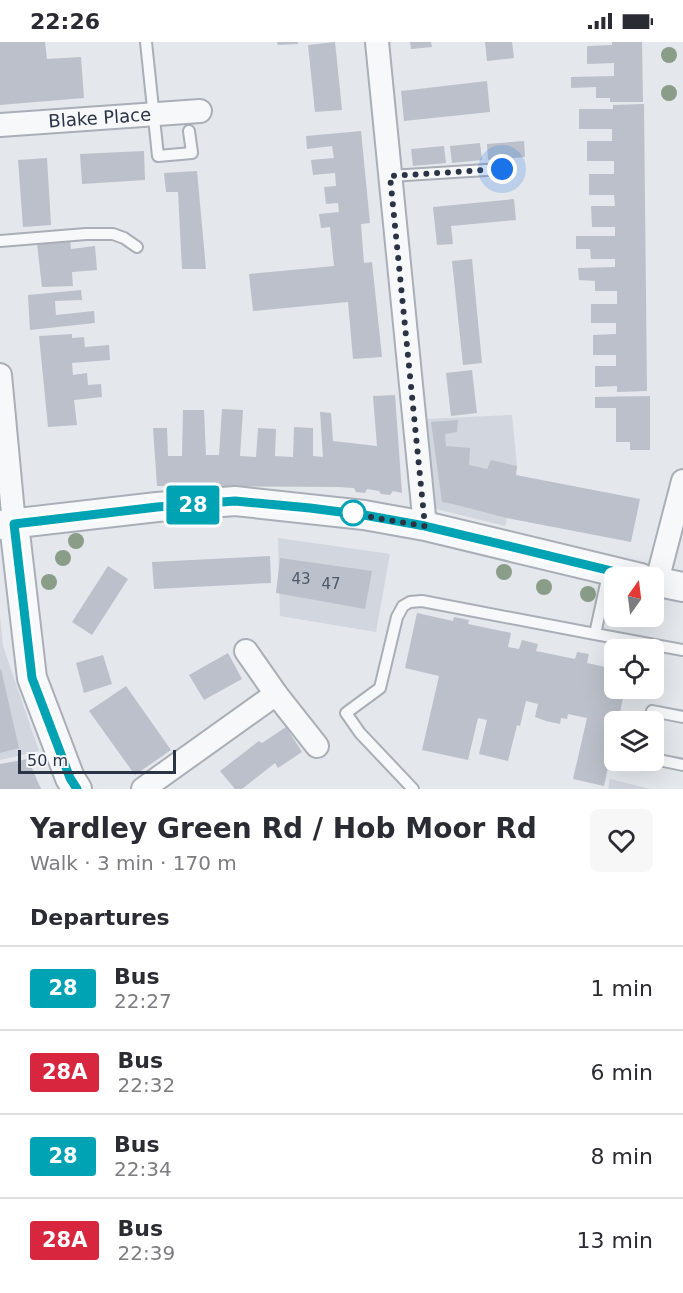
<!DOCTYPE html>
<html lang="en">
<head>
<meta charset="utf-8">
<style>
	:root { --surface:#fff; --page:#f7f7f7; --text:#2b2b33; --muted:#7c7c81; --line:#e1e1e2 }
	body { margin:0; font-family:"DejaVu Sans",sans-serif; background:var(--page); color:var(--text); height:100vh; display:flex; flex-direction:column; font-size:22px; white-space:nowrap }
	* { box-sizing:border-box; margin:0 }
	p { font-size:20px; color:var(--muted) }
	.icon { flex:none; width:33px; height:33px; fill:none; stroke:currentColor; stroke-width:2; stroke-linecap:round; stroke-linejoin:round }
	.map { position:relative; height:747px; overflow:hidden }
	.sheet { display:flex; flex-direction:column; background:var(--surface); flex:1 }
	.sheet>* { flex:none }
	.badge { padding:0 12px; border-radius:4px; font-size:21px; line-height:39px }
	.needle { width:39px; rotate:14deg }
	.controls { position:absolute; left:604px; top:525px; display:grid; gap:12px }
	.controls a { display:grid; place-items:center; width:60px; height:60px; border-radius:9px; background:var(--surface); box-shadow:0 6px 24px #0002; font-size:30px }
	.scale { position:absolute; left:18px; bottom:15px; width:158px; box-sizing:border-box; padding-left:6px; border:3px solid #2b3445; border-top:0; font-size:16px; line-height:21px; white-space:nowrap; color:#2b3445; -webkit-text-stroke:4px #f4f6f9; paint-order:stroke }
	.you { position:absolute; width:30px; height:30px; margin:-15px; border:4px solid #fff; border-radius:50%; background:#1a73e8; box-shadow:0 0 0 9px #1a73e833 }
	.map>.badge { position:absolute; translate:-50% -50%; box-shadow:0 0 0 3px #fff }
	h2 { padding:0 30px; font-size:22px; line-height:54px }
	.round { display:grid; place-items:center; flex:none; width:63px; height:63px; border-radius:9px; background:var(--page) }
	.head { display:flex; align-items:center; justify-content:space-between; height:102px; padding:0 30px }
	h1 { font-size:28px; font-weight:600; line-height:45px }
	ul { padding:0; list-style:none }
	li { display:flex; align-items:center; gap:18px; height:84px; padding:0 30px; border-top:2px solid var(--line) }
	li div { flex:1 }
	li b { display:block; font-size:22px }
	li em { font-style:normal }
	li .badge { min-width:66px; font-weight:700; text-align:center }
	.status { display:flex; justify-content:space-between; align-items:center; height:42px; padding:0 30px; background:var(--surface); direction:ltr }
	.status svg { height:16px; fill:currentColor }
	.map>svg:first-child { display:block }
	.built { fill:#d2d6de }
	.building { fill:#bbc0ca }
	.lines { fill:none; stroke-linecap:round; stroke-linejoin:round }
	.service-casing { stroke:#a9aeb7; stroke-width:14 }
	.minor-casing { stroke:#a9aeb7; stroke-width:26 }
	.tertiary-casing { stroke:#a9aeb7; stroke-width:32 }
	.service { stroke:#f7f8fa; stroke-width:10 }
	.minor { stroke:#f7f8fa; stroke-width:22 }
	.tertiary { stroke:#f7f8fa; stroke-width:28 }
	.tree { fill:#899d89 }
	.line-casing { stroke:#fff; stroke-width:14 }
	.line { stroke:#00a3b4; stroke-width:9 }
	.walk { stroke:#2b3445; stroke-width:6; stroke-dasharray:0 10.8 }
	.stop-dot { fill:#fff; stroke:#00a3b4; stroke-width:3 }
	.labels { text-anchor:middle; stroke-width:4.5; stroke-linejoin:round; paint-order:stroke }
	.number-label { font-size:15px; fill:#4f5766 }
	.street-label { font-size:18px; fill:#2b3445; stroke:#f4f6f9 }
</style>
</head>
<body>
<div class="status"><b>22:26</b><svg viewBox="0 0 49 12"><path d="M0 12V9h3v3zM5 12V6h3v6zM10 12V3h3v9zM15 12V0h3v12zM26 1h20v11H26zM47 4h2v5h-2z"/></svg></div>
<div class="map">
<svg width="683" height="747" viewBox="0 0 683 747">
	<rect width="100%" height="100%" fill="#e4e7ec"/>
	<path class="built" d="M512 373 517 424 507 476 505 484 432 466 426 377Z
		M278 496 390 512 376 590 280 574Z
		M0 575 3 604 39 709 0 718Z
		M610 737 650 747H608Z"/>
	<path class="building" d="M0 0H45L47 17 81 15 84 56 0 63Z
		M277 0H298V2L278 3Z
		M335 0 342 68 315 70 308 3Z
		M410 0H431L432 5 411 7Z
		M485 0H512L514 16 487 19Z
		M612 0H642L643 60H610V56H596V45L571 46V35L614 34V21L587 22V4L612 3Z
		M487 39 490 70 404 79 401 49Z
		M644 62 647 349 617 350V344L595 345V324H616V313H593V293L616 292V281H591V262H617V249H595V239L579 238 578 226 615 225V217H591L590 207H576V194H615V185H592L591 164H615L614 153H589V132H614V119H587V99H612V87H579V67H613V63Z
		M361 89 370 181 361 182 364 221 372 220 382 315 353 317 348 260 253 269 249 232 334 224 330 185 321 186 319 172 339 170 338 161 326 162 324 145 336 144 335 131 313 133 311 118 334 116 332 104 307 107 306 94Z
		M524 99 525 115 488 118 487 102Z
		M480 101 482 118 452 121 450 104Z
		M444 104 446 121 413 124 411 107Z
		M144 109 145 138 82 142 80 112Z
		M47 116 51 183 23 185 18 118Z
		M197 129 206 227H182L178 150H166L164 131Z
		M514 157 516 178 451 184 453 202 437 203 433 165Z
		M70 197 71 207 95 204 97 228 72 230 73 244 42 245 37 202Z
		M472 217 482 321 463 323 452 219Z
		M81 248 82 258 55 259 56 273 94 269 95 281 30 288 28 253Z
		M72 292V296L84 295 85 305 109 303 110 318 72 321 73 333 87 331 88 343 101 342 102 355 74 358 77 383 48 385 39 294Z
		M472 328 477 371 451 374 446 331Z
		M395 353 402 451 393 449 390 453 381 452 379 449 367 447 365 451 356 450 354 446 338 445 157 444 153 386H167L168 414H182L183 368H204L206 413H219L222 367 243 368 240 414 256 415 258 386 276 387 275 414 293 415 294 385 313 386V414L323 415 320 370 331 371 333 399 377 404 373 354Z
		M650 354V408H630V400H616V366H595V355Z
		M458 378 457 390 445 392 446 404 470 406 469 423 487 427 491 418 517 424 516 433 640 457 631 500 507 476 453 462 442 460 431 380Z
		M270 514 271 541 154 547 152 520Z
		M280 516 372 529 365 567 276 551Z
		M108 524 128 537 92 593 72 580Z
		M417 571 453 579 454 575 469 578 468 582 511 591 508 605 519 607 522 598 538 602 536 609 575 617 577 610 589 612 587 621 615 627V646H625L618 680H615V692L604 744 573 737 587 676 568 672 567 677 561 676 560 682 546 679 535 675 538 662 526 659 520 684 517 683 508 719 479 712 487 678 478 676 468 718 422 708 439 634 405 626Z
		M228 611 242 637 204 658 189 633Z
		M103 613 112 642 84 651 76 621Z
		M654 624 662 626 660 634 664 635 660 654 631 647 654 646Z
		M1 627 19 706 0 711V628Z
		M126 644 171 708 135 733 89 669Z
		M286 685 302 710 278 726 275 721 242 747H235L220 729 259 699 262 701Z
		M28 717 41 747H0V722Z"/>
	<g class="lines">
		<g class="service-casing">
			<path id="service" d="M146 0 158 114 192 111 189 89
				M390 134 502 127
				M0 199 86 192H113L124 196 137 205
				M609 528 595 592 683 608
				M650 680 652 669 683 675
				M654 717 683 723
				M413 747 360 691 346 671 380 646 397 575 403 564 410 560 422 559 595 592"/>
		</g>
		<g class="minor-casing">
			<g id="minor">
				<path d="M377 0 425 484"/>
				<path id="s1" d="M0 83 200 69"/>
				<path d="M0 333 14 482"/>
				<path d="M657 539 683 439"/>
				<path d="M246 609 276 652 317 704"/>
				<path d="M143 747 276 652"/>
			</g>
		</g>
		<g class="tertiary-casing">
			<path id="tertiary" d="M14 482 32 636 70 736 77 747
				M0 483 157 465 235 459 364 473 425 484 641 536
				M654 539 683 545"/>
		</g>
		<use href="#service" class="service"/>
		<use href="#minor" class="minor"/>
		<use href="#tertiary" class="tertiary"/>
	</g>
	<g class="tree">
		<circle cx="669" cy="13" r="8"/>
		<circle cx="669" cy="51" r="8"/>
		<circle cx="76" cy="499" r="8"/>
		<circle cx="63" cy="516" r="8"/>
		<circle cx="504" cy="530" r="8"/>
		<circle cx="49" cy="540" r="8"/>
		<circle cx="544" cy="545" r="8"/>
		<circle cx="588" cy="552" r="8"/>
	</g>
	<g class="lines">
		<g class="line-casing">
			<path id="line" d="M77 747 70 736 32 636 14 482 157 465 235 459 310 466 364 473 425 484 641 536"/>
		</g>
		<use href="#line" class="line"/>
		<path class="walk" d="M353 471H346L425 484 390 134 502 127"/>
	</g>
	<circle class="stop-dot" cx="353" cy="471" r="12"/>
	<g class="labels">
		<g class="number-label">
			<text x="301" y="542">43</text>
			<text x="331" y="547">47</text>
		</g>
		<g class="street-label">
			<text dy="6" stroke="none"><textPath href="#s1" startOffset="100">Blake Place</textPath></text>
		</g>
	</g>
</svg>
<div class="controls">
<a><svg class="needle" viewBox="-14 -14 28 28"><path d="M0-13l5 13h-10z" fill="#e53935"/><path d="M0 13l5-13h-10z" fill="#7c7c81"/></svg></a>
<a><svg class="icon" aria-label="locate" viewBox="0 0 24 24"><circle cx="12" cy="12" r="6"/><path d="M12 2v4M12 18v4M2 12h4M18 12h4"/></svg></a>
<a><svg class="icon" aria-label="layers" viewBox="0 0 24 24"><path d="M12 4l9 5-9 5-9-5zM3 14l9 5 9-5"/></svg></a>
</div>
<div class="scale">50 m</div>
<div class="you" style="left:502px;top:127px"></div>
<b class="badge" style="left:193px;top:463px;background:#00a3b4;color:#fff">28</b>
</div>
<section class="sheet">
<div class="head"><div><h1>Yardley Green Rd / Hob Moor Rd</h1><p>Walk · 3 min · 170 m</p></div><a class="round"><svg class="icon" aria-label="heart" viewBox="0 0 24 24"><path d="M12 20l-8-8c-3-5 5-10 8-4 3-6 11-1 8 4z"/></svg></a></div>
<h2>Departures</h2>
<ul>
<li><span class="badge" style="background:#00a3b4;color:#fff">28</span><div><b>Bus</b><p>22:27</p></div><em>1 min</em></li>
<li><span class="badge" style="background:#d7263d;color:#fff">28A</span><div><b>Bus</b><p>22:32</p></div><em>6 min</em></li>
<li><span class="badge" style="background:#00a3b4;color:#fff">28</span><div><b>Bus</b><p>22:34</p></div><em>8 min</em></li>
<li><span class="badge" style="background:#d7263d;color:#fff">28A</span><div><b>Bus</b><p>22:39</p></div><em>13 min</em></li>
</ul>
</section>
</body>
</html>
